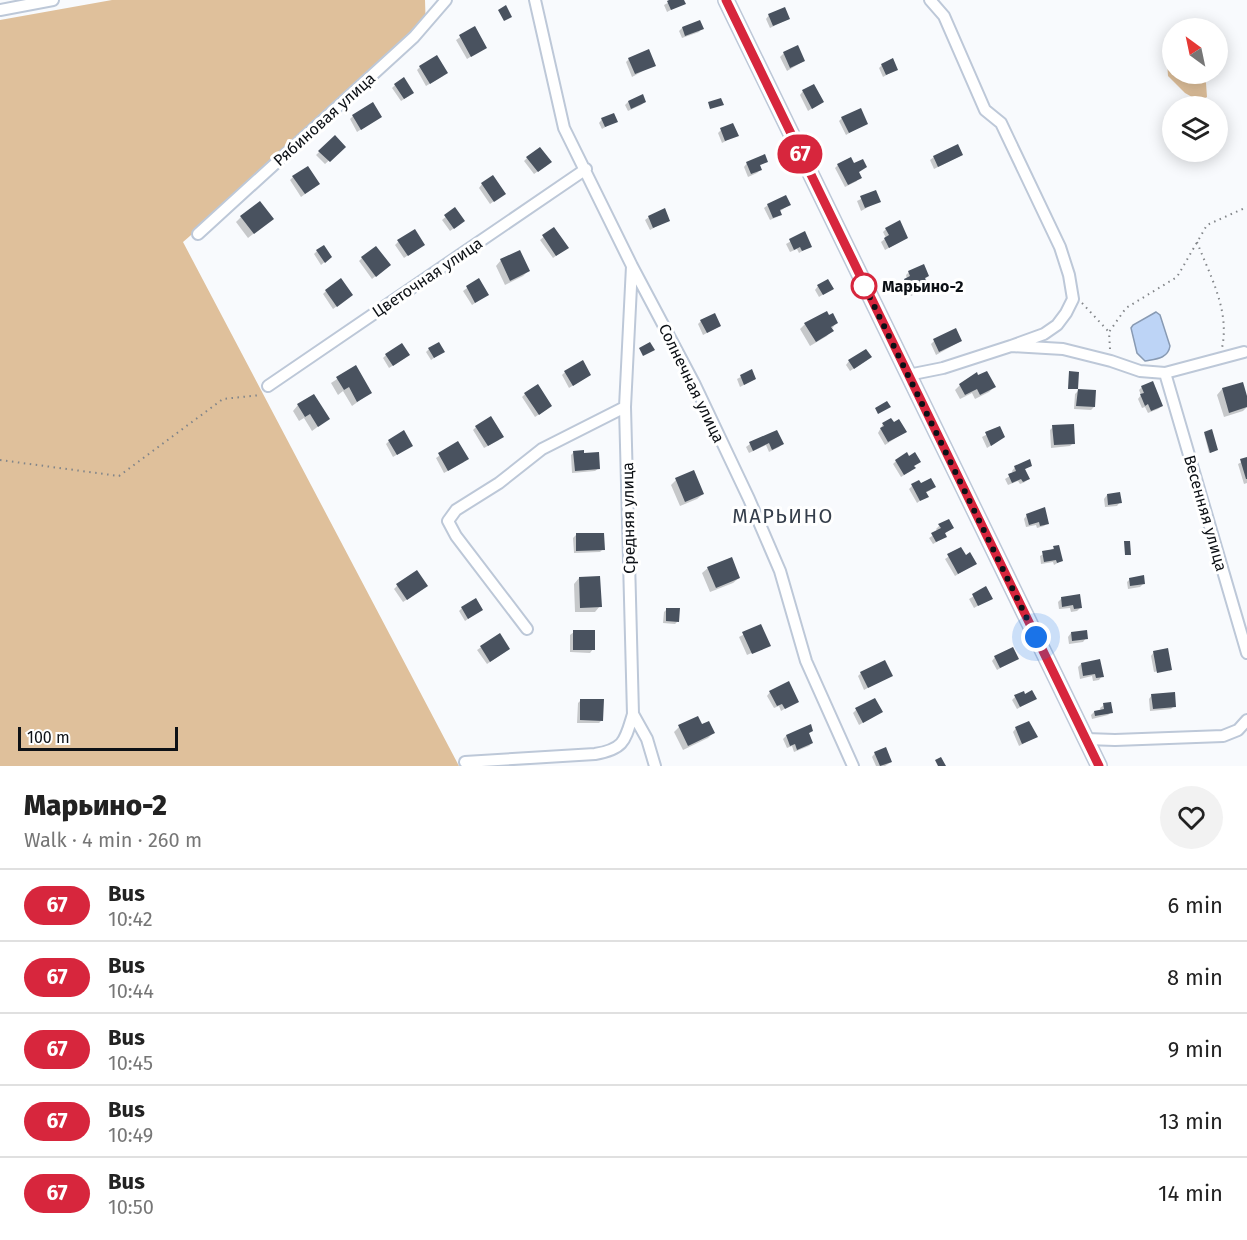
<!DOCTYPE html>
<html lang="en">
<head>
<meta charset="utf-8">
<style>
	:root { --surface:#fff; --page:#f2f2f2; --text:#222; --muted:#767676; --line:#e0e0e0 }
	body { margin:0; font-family:"Fira Sans",sans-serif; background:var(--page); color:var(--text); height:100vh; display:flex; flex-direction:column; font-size:22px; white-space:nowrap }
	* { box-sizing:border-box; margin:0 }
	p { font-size:20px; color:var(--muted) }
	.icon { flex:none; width:33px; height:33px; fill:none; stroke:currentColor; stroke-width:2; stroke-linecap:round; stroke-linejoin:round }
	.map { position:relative; height:766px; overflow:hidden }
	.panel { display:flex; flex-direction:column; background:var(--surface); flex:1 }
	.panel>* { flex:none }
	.badge { padding:0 12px; border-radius:20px; font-size:21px; line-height:39px }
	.needle { width:39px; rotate:327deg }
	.tools { position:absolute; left:1162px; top:18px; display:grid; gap:12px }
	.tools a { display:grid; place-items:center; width:66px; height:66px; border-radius:50%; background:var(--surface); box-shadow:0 3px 15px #0003; font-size:30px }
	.scale { position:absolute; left:18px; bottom:15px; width:160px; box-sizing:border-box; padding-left:6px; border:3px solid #0d1116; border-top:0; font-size:16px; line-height:21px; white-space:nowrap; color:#0d1116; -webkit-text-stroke:4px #fff; paint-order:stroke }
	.you { position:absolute; width:30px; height:30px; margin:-15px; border:4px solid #fff; border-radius:50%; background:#1a73e8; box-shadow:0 0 0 9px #1a73e833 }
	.map>.badge { position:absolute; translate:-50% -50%; box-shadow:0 0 0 3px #fff }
	.round { display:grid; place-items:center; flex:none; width:63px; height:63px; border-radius:32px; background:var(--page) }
	.overview { display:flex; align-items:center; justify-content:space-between; height:102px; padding:0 24px }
	h1 { font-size:28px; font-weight:800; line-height:45px }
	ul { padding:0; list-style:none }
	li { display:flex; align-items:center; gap:18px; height:72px; padding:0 24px; border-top:2px solid var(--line) }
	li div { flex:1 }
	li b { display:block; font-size:22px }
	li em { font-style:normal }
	li .badge { min-width:66px; font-weight:700; text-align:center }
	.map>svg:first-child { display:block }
	.green { fill:#dfc09b }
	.water { fill:#bdd4f6; stroke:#889ab3; stroke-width:1.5 }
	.shadow { fill:#0003 }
	.building { fill:#49525f }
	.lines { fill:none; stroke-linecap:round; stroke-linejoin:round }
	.minor-casing { stroke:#bdc8d8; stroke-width:14 }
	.secondary-casing { stroke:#bdc8d8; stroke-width:18 }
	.path { stroke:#828589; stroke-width:2; stroke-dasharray:1.5 4.5; stroke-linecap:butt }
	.minor { stroke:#fff; stroke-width:10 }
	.secondary { stroke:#fff; stroke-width:15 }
	.line-casing { stroke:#fff; stroke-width:14 }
	.line { stroke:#d7263d; stroke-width:9 }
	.walk { stroke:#0d1116; stroke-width:6; stroke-dasharray:0 10.8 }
	.stop-dot { fill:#fff; stroke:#d7263d; stroke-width:3 }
	.labels { text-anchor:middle; stroke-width:6; stroke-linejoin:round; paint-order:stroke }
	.street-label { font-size:16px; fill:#0d1116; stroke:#fff }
	.stop-label { font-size:16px; font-weight:bold; fill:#0d1116; stroke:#fff; text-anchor:start }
	.quarter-label { font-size:20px; letter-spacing:1.5px; fill:#353e4b; stroke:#fff }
</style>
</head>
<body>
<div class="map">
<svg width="1247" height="766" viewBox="0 0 1247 766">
	<rect width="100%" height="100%" fill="#f8fafd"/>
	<path class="green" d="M112 0H425L426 32 183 242 459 766H0V20Z
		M1167 61 1173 62V74H1200L1206 83 1207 97 1199 101 1185 93 1168 76Z"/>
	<path class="water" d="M1156 312 1160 315 1170 346C1168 359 1155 359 1145 361L1137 353 1131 328 1133 325Z"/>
	<path class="shadow" d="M673 0H682L684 3 667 12 664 5Z
		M769 15 788 19 770 28 766 19Z
		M699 22 702 28 699 32 682 38 679 31 682 28Z
		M474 28 485 48 467 59 456 40Z
		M784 53 804 61 787 71 780 57Z
		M629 59 654 65 632 77 626 62Z
		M882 65 897 69 883 77 879 68Z
		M420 67 443 76 426 86 417 70Z
		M395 85 409 96 401 101 392 88Z
		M803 91 822 102 808 111 800 95Z
		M642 96 645 102 641 105 628 111 625 105 628 102Z
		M353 116 380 117 357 132 350 119Z
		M842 118 866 123 846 135 839 121Z
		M602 119 616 121 602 129 599 123Z
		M721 130 737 135 722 143 718 133Z
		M335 137 344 147 325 164 316 155Z
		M962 155 934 169 930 160 934 157Z
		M527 158 547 165 534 174 524 161Z
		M766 162 759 166 760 170 757 173 748 177 744 167 747 163Z
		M838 165 865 167 857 173V181L845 187 835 168Z
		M293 177 315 187 301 197 290 180Z
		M482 184 501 196 490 204 479 188Z
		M875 192 879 201 861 211 857 201Z
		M768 205H789L779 212 780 214 777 217 770 220 764 208Z
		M455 209 460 224 450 231 442 220Z
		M241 217 266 224 248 238 236 222Z
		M649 217 669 220 650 230 645 220Z
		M553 229 563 251 553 258 540 240Z
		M886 229 907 238 885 250 881 242 886 238 883 232Z
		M805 233 811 246 799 253 797 249 790 252 786 244Z
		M398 242 420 247 404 258 395 245Z
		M317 251 327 260 321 265 314 254Z
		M362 258 386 268 372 279 359 261Z
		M501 260 528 271 523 276 505 285 496 266Z
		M909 272 928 276 924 280 927 288 911 296 909 291 906 293 902 283 907 279 906 275Z
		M478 280 487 295 472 305 463 291Z
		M818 286 832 289 819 297 815 290Z
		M326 291 348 298 333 309 323 294Z
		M701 321 720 326 703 335 698 324Z
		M836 323 827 336 810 346 800 329 805 324Z
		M934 341H961L936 355 931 344Z
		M429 349 443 352 431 360 426 352Z
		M386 355 405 358 389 368 383 358Z
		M867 360 850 371 846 365 849 361Z
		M356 367 370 393 352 406 343 391 338 395 331 383Z
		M752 371 755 379 740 387 737 379Z
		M565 372 590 375 569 388 562 375Z
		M960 385 994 387 989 392 975 399 972 393 960 399 955 390Z
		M1142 387 1162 406 1158 409 1148 413 1145 407 1142 408 1138 399 1141 395 1139 390Z
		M1222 389 1247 401V407L1243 411 1224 417 1217 395Z
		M1078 391 1094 407 1091 410 1074 409 1075 394Z
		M525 394 547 409 535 417 522 397Z
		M298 405 328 419 312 431 304 418 299 421 293 411Z
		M883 424 905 432 885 445 878 433Z
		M476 427 499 440 484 448 473 430Z
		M1053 427 1073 443 1070 446 1051 448 1050 430Z
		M999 428 995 443 987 448 982 437Z
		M776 432 782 444 779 447 769 452 766 445 749 453 746 447 750 444Z
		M1204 433 1216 450 1215 451 1209 453Z
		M389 441 411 446 393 457 386 444Z
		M458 443 464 462 444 473 436 458Z
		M574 452 599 468 595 471 572 473 571 455Z
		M909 458 913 466 911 471 901 477 893 464 896 461Z
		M1247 459V483L1244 484 1238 464Z
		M1031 465 1024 470 1028 479 1025 482 1020 484 1018 481 1008 485 1005 479 1013 474 1012 471 1015 467Z
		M676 480 703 494 697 499 680 506 671 485Z
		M912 486 931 490 925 493 927 496 917 503 909 489Z
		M1107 495 1120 502 1117 506 1105 507 1104 499Z
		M1027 515 1048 523 1044 526 1037 528 1036 525 1026 527 1024 519Z
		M939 526 952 528 944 534 945 536 942 539 933 544 929 538 938 532 936 529Z
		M576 535 603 549 600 552 574 553 573 538Z
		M1054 548 1061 561 1054 565 1053 562 1041 564 1040 556Z
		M960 549 965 557 975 564 955 576 945 559Z
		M708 568 739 578 733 583 710 592 702 573Z
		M579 578 600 606 595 612H575L574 584Z
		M1130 579 1143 584 1140 587 1128 589 1127 582Z
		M397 586 423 589 403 602 394 589Z
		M986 589 991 598 974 608 969 599Z
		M1061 599 1080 608 1077 611 1071 612 1070 608 1059 609 1058 602Z
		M462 608 478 612 465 621 459 611Z
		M667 609 678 621 675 624 663 623 664 612Z
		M760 626 767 646 747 655 739 637Z
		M574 632 593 649 590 653 570 652V635Z
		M1071 633 1086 638 1083 642 1069 644 1068 637Z
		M499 635 505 652 487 664 477 650Z
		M1154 652 1170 670 1169 671V669L1154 672 1151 656Z
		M995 657 1017 659 997 670 992 661Z
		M1081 664 1102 676 1099 680 1093 681 1092 676 1080 679 1078 667Z
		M861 673 891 675 864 690 858 676Z
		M770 692 797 701 781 711 779 706 774 708 767 696Z
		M1152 695 1174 706 1171 709 1150 711 1149 699Z
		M1015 697 1035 699 1017 709 1012 700Z
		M581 700 602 720 599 723H577L578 703Z
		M1104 705 1111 712 1108 715 1092 719 1091 715 1094 712 1101 711 1100 708Z
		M856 710 881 712 859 725 853 713Z
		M702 726 713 733 708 738 683 750 674 732 679 727Z
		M1016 728 1036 737 1019 746 1013 732Z
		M812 731 808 734 812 743 809 746 794 752 792 746 787 748 783 739 786 736Z
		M875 753 891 762 885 766H876L872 757Z"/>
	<path class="building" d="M669 0H684L686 4 671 10 667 1Z
		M506 5 512 17 504 21 498 10Z
		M785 7 790 19 773 26 768 14Z
		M700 20 704 29 685 36 682 27Z
		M475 26 487 48 471 57 459 35Z
		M798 45 805 61 790 68 783 52Z
		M649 49 656 66 635 74 628 58Z
		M437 55 448 73 430 84 419 66Z
		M893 58 898 70 886 75 881 64Z
		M404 77 414 93 404 99 394 84Z
		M814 84 824 102 812 109 802 90Z
		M643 94 646 102 631 109 628 101Z
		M721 98 724 105 710 109 708 102Z
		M373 102 382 117 361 130 352 115Z
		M861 108 868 124 849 133 841 117Z
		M614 113 618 122 605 127 601 118Z
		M733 123 739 136 725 141 720 128Z
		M335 135 346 147 330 162 318 151Z
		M958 144 963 155 938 167 933 156Z
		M540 147 552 162 538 172 526 157Z
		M765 154 768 162 760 165 762 170 751 174 746 162Z
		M851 157 854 163 863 159 867 167 859 172 862 178 848 185 837 164Z
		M308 166 320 184 305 194 292 176Z
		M493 175 506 194 494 202 481 183Z
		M876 190 881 202 865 208 860 196Z
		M786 195 791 205 780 210 782 215 773 218 767 204Z
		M260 201 274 219 254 234 240 216Z
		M455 207 465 221 454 229 444 215Z
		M665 208 670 221 653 228 648 216Z
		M900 220 908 238 889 248 884 238 889 235 885 228Z
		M554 227 569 248 556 256 542 235Z
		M415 229 425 245 408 256 397 240Z
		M805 231 812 247 802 251 800 247 794 250 789 239Z
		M324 245 332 257 325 263 316 250Z
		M376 246 391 265 376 277 361 257Z
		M520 250 530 271 510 281 500 259Z
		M924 264 929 276 925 278 929 288 915 294 913 289 909 291 904 279 910 276 908 271Z
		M341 278 353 295 337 307 325 290Z
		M479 278 489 295 475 303 466 286Z
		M828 279 834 289 823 295 817 285Z
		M827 311 829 315 833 313 838 323 831 327 834 331 816 342 804 323Z
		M715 313 721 326 707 333 700 320Z
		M956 328 962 341 939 352 933 339Z
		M439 342 445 352 434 358 428 348Z
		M650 342 655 350 643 356 639 348Z
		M402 343 410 355 393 366 385 354Z
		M866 349 872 357 854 369 848 360Z
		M583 360 591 375 573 386 564 371Z
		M356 365 372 393 357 402 349 387 344 390 336 377Z
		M752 369 756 379 744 385 740 375Z
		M987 371 996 387 980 395 977 389 965 395 959 384 977 372 978 375Z
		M1069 371 1079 372 1078 389H1068Z
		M1153 381 1163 406 1151 411 1148 404 1145 406 1140 394 1144 393 1141 386Z
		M1243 382 1247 396V407L1229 413 1222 388Z
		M538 384 552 406 539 415 524 393Z
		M1078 389 1096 390 1095 407 1076 406Z
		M314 394 330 419 318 427 310 414 305 417 297 404Z
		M887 401 891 407 878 414 875 408Z
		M491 416 504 437 488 446 475 426Z
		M891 418 894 422 899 419 907 432 888 442 880 428 884 426 882 423Z
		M1074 424 1075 444 1054 445 1052 425Z
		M1000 426 1005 437 991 446 985 432Z
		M1212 429 1218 450 1210 453 1204 432Z
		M404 430 413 446 397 455 388 440Z
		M777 430 784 444 772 450 769 443 753 451 749 442Z
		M458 441 469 459 448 471 438 453Z
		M584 450V453L599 452 600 469 575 471 573 451Z
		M907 452 909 456 915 452 921 462 914 466 916 468 904 475 895 460Z
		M1247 457V479H1246L1240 459Z
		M1030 459 1032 466 1025 469 1030 479 1023 482 1021 479 1012 483 1008 474 1016 471 1014 466Z
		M694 470 704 494 685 502 675 478Z
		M931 478 936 487 926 492 929 497 920 501 911 484 919 480 921 483Z
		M1120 492 1122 503 1108 505 1107 494Z
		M1045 507 1049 524 1040 526 1039 522 1029 525 1026 514Z
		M949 519 954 528 945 533 947 537 936 542 931 533 941 528 938 524Z
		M576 533H604L605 550 576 551Z
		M1124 541H1130L1131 555H1125Z
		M1059 545 1063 561 1057 563 1056 560 1044 562 1042 551 1054 549 1053 546Z
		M961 547 966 555 970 552 977 564 958 574 947 554Z
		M732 557 740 578 716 588 707 567Z
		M417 570 428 586 407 600 396 584Z
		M1144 575 1145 584 1130 586 1129 578Z
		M600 576 602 607 580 608 579 577Z
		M986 586 993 599 978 606 972 594Z
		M1080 594 1082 608 1074 609 1073 605 1062 607 1061 597Z
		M476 598 483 610 468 619 461 607Z
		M666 608H680L679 622 666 621Z
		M761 624 771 646 752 654 742 632Z
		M573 630H595V650H573Z
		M1087 630 1088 639 1072 641 1071 632Z
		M500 633 510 649 490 662 480 646Z
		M1013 647 1019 659 1000 668 994 656Z
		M1168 648 1172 670 1157 673 1153 651Z
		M1100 659 1104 677 1096 678 1095 674 1083 676 1081 663Z
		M885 660 893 676 868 688 860 672Z
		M789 681 799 702 785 709 782 704 777 706 769 691Z
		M1032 690 1037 699 1020 707 1014 695 1024 691 1025 694Z
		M1175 692 1176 707 1153 709 1151 694Z
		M875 698 883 712 863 723 855 708Z
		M580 699H604L603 721 580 720Z
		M1111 702 1113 713 1095 716 1094 711 1104 709 1103 703Z
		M698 716 702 724 709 721 715 733 688 746 678 725Z
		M1029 721 1038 737 1022 744 1015 727Z
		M811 724 813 731 809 733 813 743 797 750 795 744 790 746 786 735Z
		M886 747 892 762 880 766 874 752Z
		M941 757 946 766H938L935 760Z"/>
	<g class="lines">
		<g class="minor-casing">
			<path id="minor" d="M535 0 564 128 632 266 694 383 749 499 780 571 806 661 853 766
				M930 0 944 16 985 110 1001 123 1060 247 1069 275 1073 299 1066 313 1057 325 1044 334 1011 346
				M0 10 53 0
				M198 234 414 37 446 0
				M632 266 625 407 633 714 647 739 655 766
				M1165 373 1247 653
				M908 375 943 368 1011 346 1063 349 1111 361 1140 371 1165 373 1244 352
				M268 386 586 169
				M527 629 456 536 448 521 456 510 499 483 542 449 625 407
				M1086 739 1115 740 1223 736 1238 730 1247 720
				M465 762 595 754C625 749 625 740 633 714"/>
		</g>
		<g class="secondary-casing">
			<path id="secondary" d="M726 0 1099 766"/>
		</g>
		<path class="path" d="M1197 242C1210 276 1230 310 1222 348
			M1082 303 1109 332
			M1110 349 1109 332 1126 308 1177 277 1207 225 1247 207
			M0 460 119 476 223 399 261 395"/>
		<use href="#minor" class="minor"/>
		<use href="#secondary" class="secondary"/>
	</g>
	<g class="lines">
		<g class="line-casing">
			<path id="line" d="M726 0 1099 766"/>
		</g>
		<use href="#line" class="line"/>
		<path class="walk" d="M864 286 860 277 1036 637"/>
	</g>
	<circle class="stop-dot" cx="864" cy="286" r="12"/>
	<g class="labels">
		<g class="street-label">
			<text transform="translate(324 119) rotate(-42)" y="6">Рябиновая улица</text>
			<text transform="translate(427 277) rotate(-34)" y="6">Цветочная улица</text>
			<text transform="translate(692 383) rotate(64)" y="6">Солнечная улица</text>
			<text transform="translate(1206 513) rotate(74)" y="6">Весенняя улица</text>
			<text transform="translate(628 518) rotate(-91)" y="6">Средняя улица</text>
		</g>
		<g class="stop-label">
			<text x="882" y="292">Марьино-2</text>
		</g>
		<g class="quarter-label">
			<text x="783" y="523">МАРЬИНО</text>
		</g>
	</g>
</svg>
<div class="tools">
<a><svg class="needle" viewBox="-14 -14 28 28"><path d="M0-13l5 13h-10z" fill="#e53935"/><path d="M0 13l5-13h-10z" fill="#767676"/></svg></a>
<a><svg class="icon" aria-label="layers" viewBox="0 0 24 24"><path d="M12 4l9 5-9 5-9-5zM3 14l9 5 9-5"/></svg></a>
</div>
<div class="scale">100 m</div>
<div class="you" style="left:1036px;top:637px"></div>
<b class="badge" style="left:800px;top:154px;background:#d7263d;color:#fff">67</b>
</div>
<section class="panel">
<div class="overview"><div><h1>Марьино-2</h1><p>Walk · 4 min · 260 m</p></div><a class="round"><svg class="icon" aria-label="heart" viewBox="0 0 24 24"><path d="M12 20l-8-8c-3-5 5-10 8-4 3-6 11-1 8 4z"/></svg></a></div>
<ul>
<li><span class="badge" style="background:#d7263d;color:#fff">67</span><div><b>Bus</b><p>10:42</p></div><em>6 min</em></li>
<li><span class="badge" style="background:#d7263d;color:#fff">67</span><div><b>Bus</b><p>10:44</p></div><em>8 min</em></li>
<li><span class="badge" style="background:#d7263d;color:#fff">67</span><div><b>Bus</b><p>10:45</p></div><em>9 min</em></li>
<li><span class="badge" style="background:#d7263d;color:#fff">67</span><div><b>Bus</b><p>10:49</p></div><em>13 min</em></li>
<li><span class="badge" style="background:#d7263d;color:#fff">67</span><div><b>Bus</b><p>10:50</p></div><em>14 min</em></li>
</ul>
</section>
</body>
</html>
